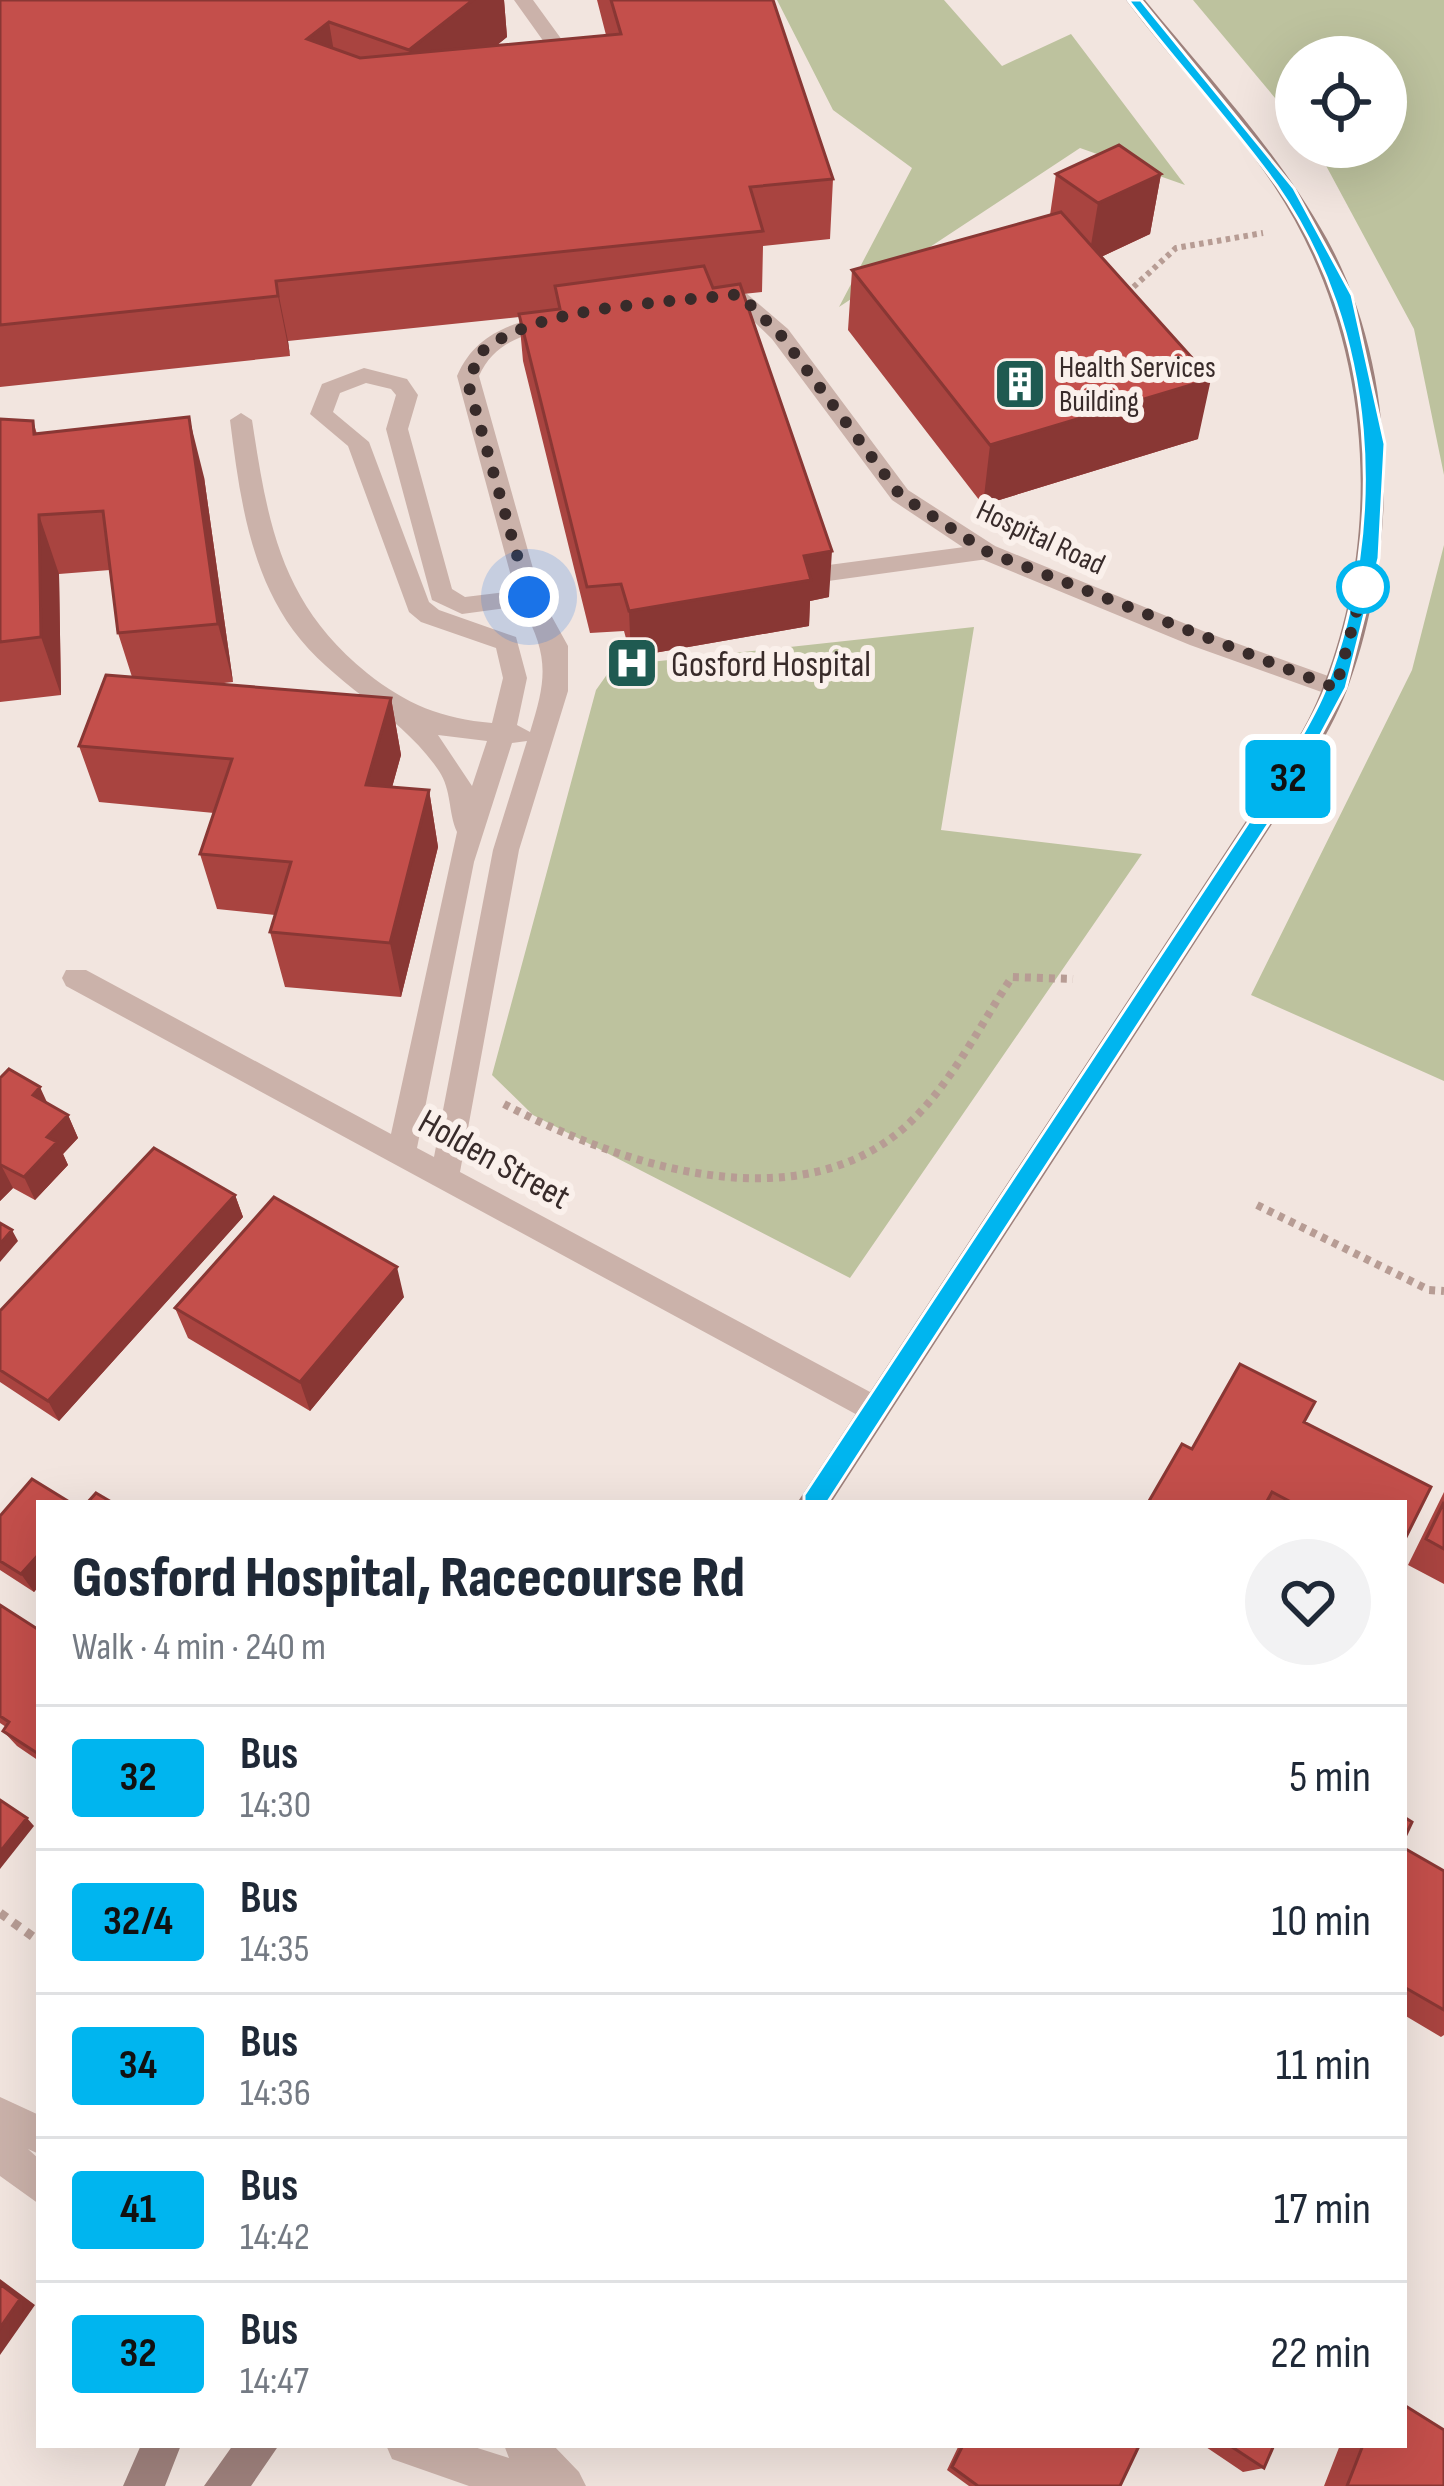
<!DOCTYPE html>
<html lang="en">
<head>
<meta charset="utf-8">
<style>
	:root { --surface:#fff; --page:#f2f2f3; --text:#1f2937; --muted:#747a83; --line:#e0e1e3 }
	body { margin:0; font-family:"Sofia Sans Condensed",sans-serif; background:var(--page); color:var(--text); height:100vh; display:flex; flex-direction:column; font-size:45px; white-space:nowrap }
	* { box-sizing:border-box; margin:0 }
	p { font-size:39px; color:var(--muted) }
	.icon { flex:none; width:66px; height:66px; fill:none; stroke:currentColor; stroke-width:2; stroke-linecap:round; stroke-linejoin:round }
	.map { position:relative; flex:1; overflow:hidden }
	.drawer { position:absolute; left:36px; top:1500px; width:1371px; height:948px; display:flex; flex-direction:column; background:var(--surface); border-radius:0px; box-shadow:0 12px 48px #0002 }
	.drawer>* { flex:none }
	.badge { padding:0 24px; border-radius:9px; font-size:42px; line-height:78px }
	.buttons { position:absolute; left:1275px; top:36px; display:grid; gap:24px }
	.buttons a { display:grid; place-items:center; width:132px; height:132px; border-radius:50%; background:var(--surface); box-shadow:0 12px 48px #0002; font-size:60px }
	.you { position:absolute; width:60px; height:60px; margin:-30px; border:9px solid #fff; border-radius:50%; background:#1a73e8; box-shadow:0 0 0 18px #1a73e833 }
	.map>.badge { position:absolute; translate:-50% -50%; box-shadow:0 0 0 6px #fff }
	.round { display:grid; place-items:center; flex:none; width:126px; height:126px; border-radius:63px; background:var(--page) }
	.head { display:flex; align-items:center; justify-content:space-between; height:204px; padding:0 36px }
	h1 { font-size:57px; font-weight:800; line-height:90px }
	ul { padding:0; list-style:none }
	li { display:flex; align-items:center; gap:36px; height:144px; padding:0 36px; border-top:3px solid var(--line) }
	li div { flex:1 }
	li b { display:block; font-size:45px }
	li em { font-style:normal }
	li .badge { min-width:132px; font-weight:700; text-align:center }
	.map>svg:first-child { display:block }
	.green { fill:#bdc29e }
	.lines { fill:none; stroke-linecap:round; stroke-linejoin:round }
	.path-far2 { stroke:#b79c94; stroke-width:6; stroke-dasharray:4.5 4.5; stroke-linecap:butt }
	.path-far1 { stroke:#b79c94; stroke-width:8; stroke-dasharray:6 6; stroke-linecap:butt }
	.path { stroke:#b79c94; stroke-width:9; stroke-dasharray:8 8; stroke-linecap:butt }
	.service { fill:#cbb2aa; fill-rule:evenodd }
	.minor { fill:#cbb2aa; fill-rule:evenodd }
	.tertiary { fill:#cbb2aa; fill-rule:evenodd }
	.secondary { fill:#9e817c; fill-rule:evenodd }
	.wall { fill:#a94440 }
	.shaded-wall { fill:#893734 }
	.building { fill:#c44f4b; stroke:#893734; stroke-width:3 }
	.line { fill:#00b5ef; stroke:#fff; stroke-width:3 }
	.walk { stroke:#382b2a; stroke-width:12; stroke-dasharray:0 21.6 }
	.stop-dot { fill:#fff; stroke:#00b5ef; stroke-width:6 }
	.labels { text-anchor:middle; stroke-width:12; stroke-linejoin:round; paint-order:stroke }
	.far-poi-label { font-size:30px; fill:#382b2a; stroke:#faf0eb; text-anchor:start }
	.far-street-label { font-size:30px; fill:#382b2a; stroke:#faf0eb }
	.poi-label { font-size:36px; fill:#382b2a; stroke:#faf0eb; text-anchor:start }
	.street-label { font-size:36px; fill:#382b2a; stroke:#faf0eb }
</style>
</head>
<body>
<div class="map">
<svg width="1444" height="2486" viewBox="0 0 1444 2486">
	<rect width="100%" height="100%" fill="#f2e5df"/>
	<path class="green" d="M777 0H944L1002 66 1071 34 1185 185 1080 148 839 307 912 168 833 110Z
		M1193 0H1444V475L1414 329 1316 147H1386V57H1296V123Z
		M1444 545V1081L1251 995 1412 670Z
		M974 627 941 830 1142 854 850 1278 533 1115 492 1075 596 690 613 666Z"/>
	<g class="lines">
		<path class="path-far2" d="M1127 293 1176 248 1263 233"/>
		<path class="path-far1" d="M504 1104C612 1161 779 1219 890 1139 944 1100 976 1031 1012 977L1073 979
			M1257 1205 1429 1290 1444 1291"/>
		<path class="path" d="M0 1913 39 1941"/>
		<path class="service" d="M558 313 569 320 566 325C530 333 495 339 479 376L541 597 568 646V691L519 850 460 1172 885 1400 890 1410 885 1420 874 1424 66 986 62 978 66 970H86L391 1134 457 832C448 812 452 791 439 771 401 714 333 685 293 630 249 570 239 492 230 420L241 413 252 420C268 525 281 603 367 673 406 704 442 719 492 723L503 678 496 648 421 622 409 612 348 446 310 414 322 384 364 368 407 379 418 395 408 429 452 589 465 597 515 591 457 376C476 332 514 322 558 313ZM366 383 391 389 396 395 386 429 432 600 462 614 522 606C549 656 547 678 530 732L517 725 527 678 516 637 439 610 429 602 369 442 333 412 340 393ZM438 735 487 741 472 786ZM527 741 493 850 434 1157 417 1148 474 862 512 743Z
			M987 544 995 546V558L821 582 809 574 821 566Z"/>
		<path class="minor" d="M514 0H533L586 73 583 77H569Z
			M739 287 788 329 908 490 995 546 1208 633 1345 682V694H1327L1190 645 979 558 892 500 772 339 731 299 728 294Z"/>
		<path class="tertiary" d="M0 2097 39 2115V2154L28 2149 39 2159V2204L0 2176Z
			M386 2445H468L509 2458 504 2445H553L579 2472 586 2486H469L392 2459Z"/>
		<path class="secondary" d="M1126 0H1145C1208 77 1278 151 1327 239 1400 372 1399 550 1347 690 1334 724 1314 755 1296 787L831 1503H797L1277 774C1292 748 1309 722 1320 694 1387 530 1371 332 1274 186 1230 119 1173 63 1126 0Z
			M141 2445H181L165 2486H123Z
			M233 2445H279L251 2486H204Z"/>
	</g>
	<path class="wall" d="M0 0H504L507 37 497 45 606 35 597 0H773L833 179 830 239 763 246 762 292 743 294 829 597 810 601 809 626 631 657 624 631 590 633 523 361 519 317 288 341 290 356 0 387Z
		M1056 174H1161L1150 234 1101 257 1198 439 983 505 848 330 852 270 1050 215Z
		M0 419 33 421 37 434 204 477 233 682 215 684 391 698 401 755 392 787 429 790 438 847 401 997 285 987 270 932 275 915 217 909 200 854 214 813 99 802 79 746 132 677 118 633 110 570 59 574 61 695 0 702Z
		M0 1078 68 1115 78 1138 63 1154 68 1165 35 1200 13 1188 0 1201Z
		M235 1195 243 1217 59 1421 0 1382V1311Z
		M404 1297 310 1411 188 1338 175 1308Z
		M1304 1422 1404 1503H1148L1182 1444 1192 1449Z
		M1444 1492V1584L1408 1565Z
		M39 1503V1586L34 1592 0 1570V1516Z
		M0 1605 39 1630V1761L17 1746 3 1731 6 1727 0 1723Z
		M1404 1848 1444 1871V2035L1441 2037 1404 2015Z
		M959 2445H1133L1120 2486H969L947 2470Z
		M1203 2445H1274L1264 2468 1243 2472Z
		M1340 2445H1404L1444 2486H1324Z"/>
	<path class="shaded-wall" d="M473 0H504L507 37 417 110 409 50Z
		M329 22 339 82 307 39Z
		M1161 174 1150 234 1088 263 1098 203Z
		M276 281 288 341 290 356 278 296Z
		M1211 379 1198 439 983 505 990 445Z
		M189 417 204 477 233 682 218 624Z
		M39 515 59 574 61 695 41 637Z
		M832 551 829 597 810 601 809 626 631 657 629 611 804 556Z
		M391 698 401 755 377 842 366 785Z
		M429 790 438 847 401 997 390 943Z
		M40 1087 51 1111 33 1095Z
		M68 1115 78 1138 63 1154 68 1165 35 1200 24 1177 47 1137Z
		M1 1165 13 1188 0 1201V1167Z
		M235 1195 243 1217 59 1421 48 1401Z
		M12 1230 18 1241 0 1262V1244Z
		M397 1267 404 1297 310 1411 300 1382Z
		M39 1554V1586L34 1592 21 1574Z
		M27 1818 34 1826 0 1869V1852Z
		M0 2279 35 2305 0 2355Z"/>
	<path class="building" d="M0 0H473L409 50 329 22 307 39 360 58 621 34 611 0H773L833 179 750 187 763 231 276 281 278 296 0 325Z
		M1119 145 1161 174 1098 203 1056 174Z
		M1061 212 1211 379 990 445 852 270Z
		M704 266 713 288 740 284 832 551 804 556 811 580 629 611 621 584 587 587 519 314 560 309 555 286Z
		M189 417 218 624 118 633 103 511 39 515 41 637 0 642V419L33 421 34 434Z
		M106 675 391 698 366 785 429 790 390 943 270 932 291 862 200 854 232 759 79 746Z
		M9 1069 40 1087 33 1095 68 1115 47 1137 57 1142 24 1177 1 1165 0 1167V1078Z
		M154 1148 235 1195 48 1401 0 1370V1311Z
		M274 1197 397 1267 300 1382 175 1308Z
		M0 1223 12 1230 0 1244Z
		M1240 1364 1315 1402 1304 1422 1431 1487 1404 1541V1503H1293L1272 1492 1266 1503H1152L1149 1501 1182 1444 1192 1449Z
		M32 1479 71 1503H39V1554L21 1574 0 1561V1516Z
		M96 1493 113 1503H87Z
		M1444 1502V1549L1426 1539Z
		M0 1605 39 1630V1750L37 1753 3 1731 9 1722 0 1716Z
		M0 1800 27 1818 0 1852Z
		M1404 1817 1412 1822 1404 1839Z
		M1404 1848 1444 1871V2010L1404 1987Z
		M0 2284 20 2299 0 2328Z
		M1404 2405 1444 2430V2486H1347L1363 2445H1404Z
		M963 2445H1133L1138 2448 1120 2486H978L952 2467Z
		M1229 2445H1274L1264 2468Z"/>
	<path class="line" d="M1128 0H1141L1294 188 1352 295 1385 444 1379 558 1346 688 1294 785 822 1511 813 1515 804 1511V1495L1279 776C1294 747 1315 717 1326 687 1388 525 1377 330 1277 186 1231 122 1176 63 1128 0Z"/>
	<g class="lines">
		<path class="walk" d="M529 597 469 387 477 356C530 304 666 304 739 294L780 334 900 495 988 552 1336 688 1363 587"/>
	</g>
	<defs>
		<g id="building-square" transform="scale(2.7)"><rect x="-9" y="-9" width="18" height="18" rx="4" fill="#1f5a51" stroke="#faf0eb"/><path d="M-4-6H4V6H1V3H-1V6H-4ZM-2.5-4.3h1.7v1.8h-1.7ZM.8-4.3h1.7v1.8H.8ZM-2.5-1h1.7V.8h-1.7ZM.8-1h1.7V.8H.8Z" fill="#fff"/></g>
		<g id="hospital-square" transform="scale(2.7)"><rect x="-9" y="-9" width="18" height="18" rx="4" fill="#1f5a51" stroke="#faf0eb"/><path d="M-5-5h3v3.5h4V-5h3V5h-3V1.5h-4V5h-3Z" fill="#fff"/></g>
	</defs>
	<g fill-rule="evenodd">
		<use href="#building-square" x="1020" y="384"/>
		<use href="#hospital-square" x="632" y="663"/>
	</g>
	<circle class="stop-dot" cx="1363" cy="587" r="24"/>
	<g class="labels">
		<g class="far-poi-label">
			<text x="1059" y="377">Health Services<tspan x="1059" dy="34">Building</tspan></text>
		</g>
		<g class="far-street-label">
			<text transform="translate(1041 537) rotate(25)" y="10">Hospital Road</text>
		</g>
		<g class="poi-label">
			<text x="671" y="676">Gosford Hospital</text>
		</g>
		<g class="street-label">
			<text transform="translate(495 1158) rotate(29)" y="13">Holden Street</text>
		</g>
	</g>
</svg>
<div class="buttons">
<a><svg class="icon" aria-label="locate" viewBox="0 0 24 24"><circle cx="12" cy="12" r="6"/><path d="M12 2v4M12 18v4M2 12h4M18 12h4"/></svg></a>
</div>
<div class="you" style="left:529px;top:597px"></div>
<b class="badge" style="left:1288px;top:779px;background:#00b5ef;color:#111">32</b>
<section class="drawer">
<div class="head"><div><h1>Gosford Hospital, Racecourse Rd</h1><p>Walk · 4 min · 240 m</p></div><a class="round"><svg class="icon" aria-label="heart" viewBox="0 0 24 24"><path d="M12 20l-8-8c-3-5 5-10 8-4 3-6 11-1 8 4z"/></svg></a></div>
<ul>
<li><span class="badge" style="background:#00b5ef;color:#111">32</span><div><b>Bus</b><p>14:30</p></div><em>5 min</em></li>
<li><span class="badge" style="background:#00b5ef;color:#111">32/4</span><div><b>Bus</b><p>14:35</p></div><em>10 min</em></li>
<li><span class="badge" style="background:#00b5ef;color:#111">34</span><div><b>Bus</b><p>14:36</p></div><em>11 min</em></li>
<li><span class="badge" style="background:#00b5ef;color:#111">41</span><div><b>Bus</b><p>14:42</p></div><em>17 min</em></li>
<li><span class="badge" style="background:#00b5ef;color:#111">32</span><div><b>Bus</b><p>14:47</p></div><em>22 min</em></li>
</ul>
</section>
</div>
</body>
</html>
